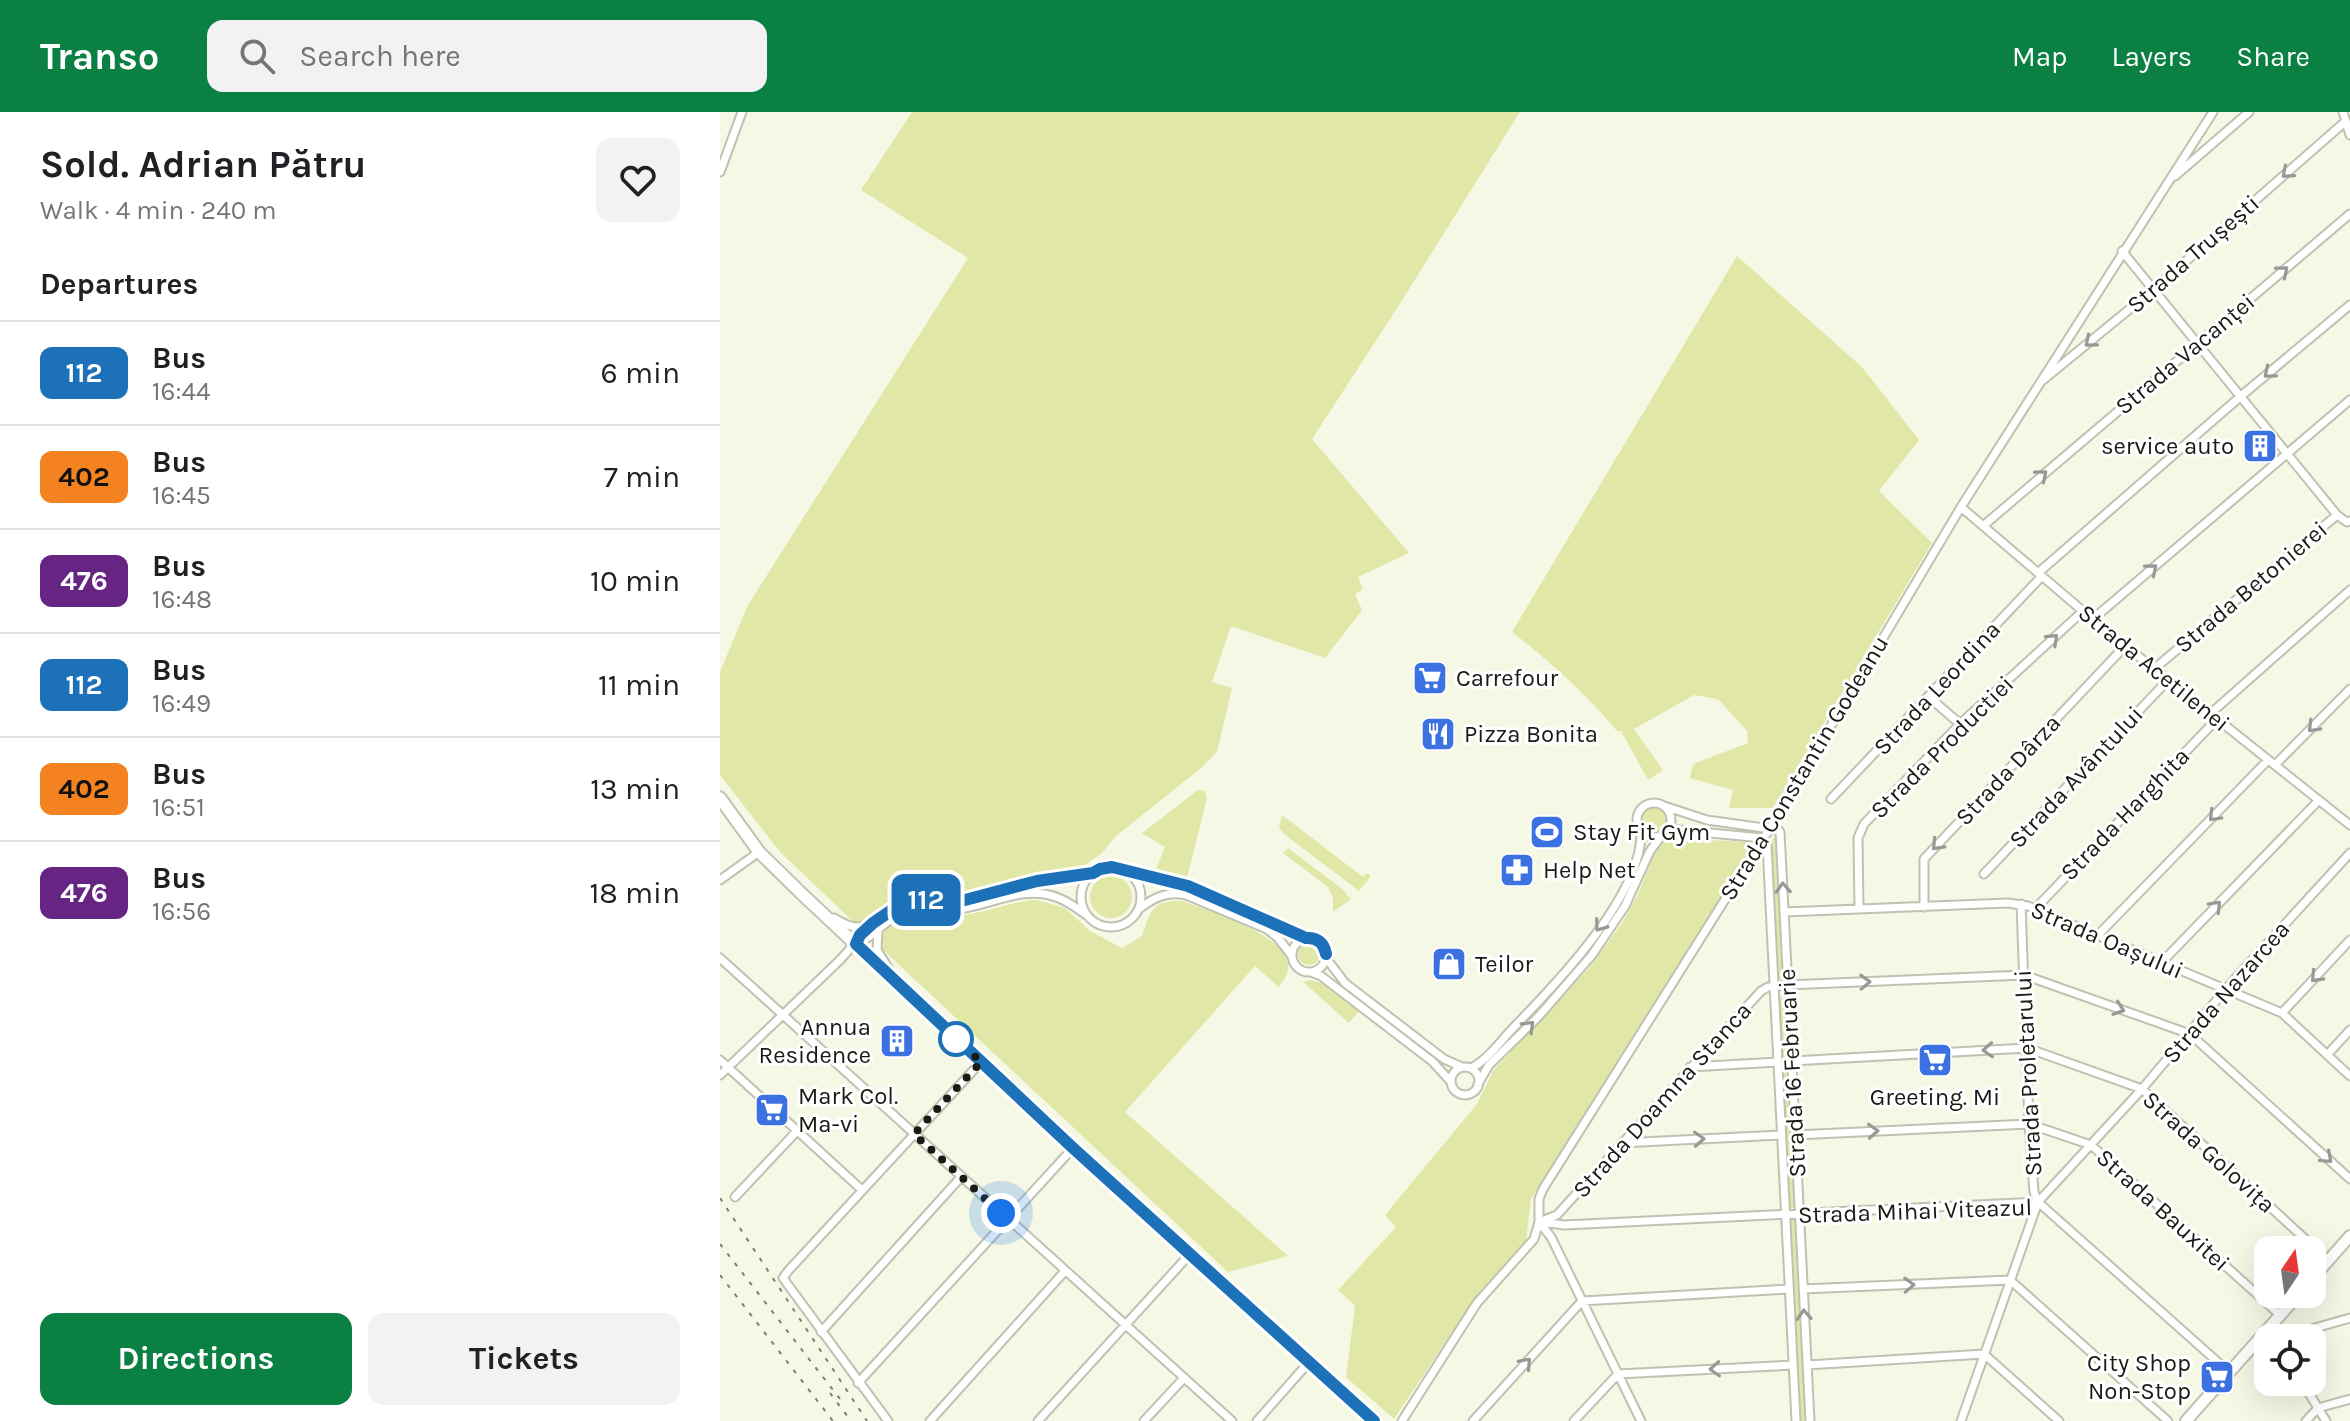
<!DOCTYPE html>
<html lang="en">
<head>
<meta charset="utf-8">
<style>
	:root { --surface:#fff; --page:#f2f2f2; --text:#202124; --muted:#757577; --line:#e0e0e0; --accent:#0b8043 }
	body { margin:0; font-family:Karla,sans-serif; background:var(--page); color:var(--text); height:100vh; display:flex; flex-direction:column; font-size:30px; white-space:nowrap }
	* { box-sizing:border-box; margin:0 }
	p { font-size:26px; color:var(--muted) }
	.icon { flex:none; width:44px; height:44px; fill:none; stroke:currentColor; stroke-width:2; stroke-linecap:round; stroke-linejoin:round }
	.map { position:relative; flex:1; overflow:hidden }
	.sheet { display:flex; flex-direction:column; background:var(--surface); width:720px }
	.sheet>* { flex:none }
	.badge { padding:0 16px; border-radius:12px; font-size:28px; line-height:52px }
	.needle { width:52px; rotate:13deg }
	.tools { position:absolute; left:1534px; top:1124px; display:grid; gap:16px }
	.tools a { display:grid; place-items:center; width:72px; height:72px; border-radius:16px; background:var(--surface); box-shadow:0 8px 32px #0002; font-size:40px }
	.you { position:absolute; width:40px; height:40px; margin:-20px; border:6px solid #fff; border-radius:50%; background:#1a73e8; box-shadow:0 0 0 12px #1a73e833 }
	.map>.badge { position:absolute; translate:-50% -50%; box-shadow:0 0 0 4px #fff }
	h2 { padding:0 40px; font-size:30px; line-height:72px }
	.round { display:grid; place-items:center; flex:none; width:84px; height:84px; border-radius:16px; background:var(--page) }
	.overview { display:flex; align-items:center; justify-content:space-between; height:136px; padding:0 40px }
	h1 { font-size:38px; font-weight:700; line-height:60px }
	.primary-button { display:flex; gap:16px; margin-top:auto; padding:16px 40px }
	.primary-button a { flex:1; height:92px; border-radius:16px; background:var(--accent); color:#fff; font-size:32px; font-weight:700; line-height:92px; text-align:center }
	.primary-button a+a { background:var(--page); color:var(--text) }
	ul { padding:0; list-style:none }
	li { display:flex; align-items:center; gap:24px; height:104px; padding:0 40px; border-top:2px solid var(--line) }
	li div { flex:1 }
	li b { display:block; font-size:30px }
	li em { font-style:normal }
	li .badge { min-width:88px; font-weight:700; text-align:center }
	header { display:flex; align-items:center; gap:48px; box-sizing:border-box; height:112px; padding:0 40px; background:var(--accent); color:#fff }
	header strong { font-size:38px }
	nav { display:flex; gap:44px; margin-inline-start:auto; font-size:28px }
	.search { width:560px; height:72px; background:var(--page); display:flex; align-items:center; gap:20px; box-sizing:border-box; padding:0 28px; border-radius:16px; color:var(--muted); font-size:30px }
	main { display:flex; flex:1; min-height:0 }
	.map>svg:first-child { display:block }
	.grass { fill:#e0e7a7 }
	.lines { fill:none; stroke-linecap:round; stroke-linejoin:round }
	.street-casing { stroke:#bfc2b1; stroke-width:11 }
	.secondary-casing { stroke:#bfc2b1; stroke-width:14 }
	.primary-casing { stroke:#bfc2b1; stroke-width:15 }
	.street { stroke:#fff; stroke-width:7 }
	.secondary { stroke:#fff; stroke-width:10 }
	.primary { stroke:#fff; stroke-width:11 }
	.rail { stroke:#7d7f73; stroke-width:2; stroke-dasharray:4 8; stroke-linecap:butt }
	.oneway { stroke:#989896 }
	.line-casing { stroke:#fff; stroke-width:18 }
	.line { stroke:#1d71b8; stroke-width:12 }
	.walk { stroke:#1a1b15; stroke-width:8; stroke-dasharray:0 14.4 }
	.stop-dot { fill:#fff; stroke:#1d71b8; stroke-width:4 }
	.labels { text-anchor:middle; stroke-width:6; stroke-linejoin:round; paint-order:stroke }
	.street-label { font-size:24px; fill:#1a1b15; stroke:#fff }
	.poi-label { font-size:24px; fill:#1a1b15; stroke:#fff; text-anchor:start }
</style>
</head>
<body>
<header>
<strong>Transo</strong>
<div class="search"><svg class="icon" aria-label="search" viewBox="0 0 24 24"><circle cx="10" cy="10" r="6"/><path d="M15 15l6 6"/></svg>Search here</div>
<nav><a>Map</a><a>Layers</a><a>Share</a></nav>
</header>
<main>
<section class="sheet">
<div class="overview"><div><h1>Sold. Adrian Pătru</h1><p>Walk · 4 min · 240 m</p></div><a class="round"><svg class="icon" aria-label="heart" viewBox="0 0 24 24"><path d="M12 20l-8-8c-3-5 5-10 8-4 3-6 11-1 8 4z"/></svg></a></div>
<h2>Departures</h2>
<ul>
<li><span class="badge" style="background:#1d71b8;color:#fff">112</span><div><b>Bus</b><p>16:44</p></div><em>6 min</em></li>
<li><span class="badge" style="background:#f58220;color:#111">402</span><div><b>Bus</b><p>16:45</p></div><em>7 min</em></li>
<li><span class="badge" style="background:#662483;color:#fff">476</span><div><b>Bus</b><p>16:48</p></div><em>10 min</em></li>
<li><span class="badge" style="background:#1d71b8;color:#fff">112</span><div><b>Bus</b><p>16:49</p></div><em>11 min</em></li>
<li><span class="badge" style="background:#f58220;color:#111">402</span><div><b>Bus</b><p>16:51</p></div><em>13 min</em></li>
<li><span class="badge" style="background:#662483;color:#fff">476</span><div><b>Bus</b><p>16:56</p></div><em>18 min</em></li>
</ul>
<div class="primary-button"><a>Directions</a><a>Tickets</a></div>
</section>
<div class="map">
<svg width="1630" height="1309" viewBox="0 0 1630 1309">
	<rect width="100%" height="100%" fill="#f6f8e6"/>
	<path class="grass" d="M192 0H800L674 201 592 327 689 441 638 465 643 477 635 482 642 498 605 546 511 514 492 570 512 576 497 640 480 657 396 724 382 741 362 755 355 759 326 762 243 784H185L173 788 138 814 60 740 0 663V560L28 493 248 146 141 78Z
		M1017 144 1142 255 1199 328 1159 379 1212 431 1053 696H1009L1013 678 970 666 973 652 1028 631 1027 619 998 587 974 583 914 617 943 658 928 668 901 619H897C865 581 831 550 792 520Z
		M478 678 485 679 487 686 467 766 436 757 445 735 422 721Z
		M922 708a12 12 0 1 1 24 0a12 12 0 1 1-24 0Z
		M562 703 643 765 647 761 651 764 639 779 564 722 559 715Z
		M1057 724 1063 862 1060 869 1055 864 1050 729Z
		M954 726 1026 730 1032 735 811 1087 806 1129 759 1180 674 1307 626 1265 635 1194 618 1178 676 1115 665 1103 757 992 773 959 869 856 902 811 918 782 935 740 944 729Z
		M568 736 625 779V781L631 787 613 800V786L608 775 563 741Z
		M370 785a21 21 0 1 1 42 0a21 21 0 1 1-42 0Z
		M317 788 345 796 370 819 402 836 422 824C431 798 432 788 463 789 488 799 574 824 568 858 567 864 562 870 559 875L535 854 405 1000 568 1144 508 1160 161 836C160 794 224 807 250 802 273 798 294 789 317 788Z
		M578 842a11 11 0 1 1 22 0a11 11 0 1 1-22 0Z
		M590 868 601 871 639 899 629 911 583 870Z
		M1059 885 1066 887 1076 1092 1074 1096H1069L1057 890Z
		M1071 1101 1076 1102V1107L1086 1309H1077L1067 1110Z"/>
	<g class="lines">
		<g class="street-casing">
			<path id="street" d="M1623 0 1630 23
				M0 60 22 0
				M1455 64 1529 0
				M1402 139 1617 403 1627 410 1630 409
				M1323 268 1434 177 1626 9
				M1241 395 1378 512 1630 713
				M1263 414 1630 102
				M1318 461 1521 284 1630 193
				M1373 507 1630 288
				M1434 557 1617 403
				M1209 585 1240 612
				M1490 602 1630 478
				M1555 653 1630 577
				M1111 687 1322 464
				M917 708a17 17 0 1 1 34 0a17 17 0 1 1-34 0Z
				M944 694 987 708 1058 718 1060 720 1090 1309
				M948 717 1043 726
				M1043 726 1047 733 1076 1309
				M361 785a30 30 0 1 1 60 0a30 30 0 1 1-60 0Z
				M407 760C470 769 528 799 586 826
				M1264 762 1448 568
				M0 768 39 740
				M1204 795V747L1405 534
				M419 797C434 785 448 779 466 783L547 817 558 826 572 844
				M1139 797 1138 726 1144 712 1240 612 1363 499
				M1315 797 1496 608
				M1064 800 1288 791 1308 794 1562 901 1630 964
				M114 806C127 814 136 818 151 812
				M158 819 157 838 172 862
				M1378 823 1548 648
				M572 843a17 17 0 1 1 34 0a17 17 0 1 1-34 0Z
				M136 832C154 826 164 808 182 801 198 794 215 799 231 798 266 796 302 772 336 785 348 789 358 797 368 804
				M0 846 512 1309
				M606 846 625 871 724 947 742 955
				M1442 850 1599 688
				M591 860 601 864 713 950 731 970
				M1562 901 1630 828
				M1607 943 1630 918
				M0 948 142 1078
				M1072 949 1307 936 1422 977 1608 1148
				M970 955 1058 950
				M731 969a14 14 0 1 1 28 0a14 14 0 1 1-28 0Z
				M751 956C769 947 781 928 796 913 837 871 924 781 921 718
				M0 963 120 848 153 811 178 792 192 788H245L317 769 373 761
				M758 972 769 953 819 904 872 843 905 794 930 739 942 723
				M1075 1023 1309 1012 1371 1033 1560 1203
				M901 1031 1061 1023
				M15 1085 77 1019
				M1318 1090 1422 977 1512 870 1630 741
				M819 1110 837 1103 1041 879 1048 875 1067 873 1304 863 1470 922 1630 1067
				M819 1110 831 1125 921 1309
				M821 1110 844 1113 1318 1090 1509 1260
				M1083 1177 1290 1168 1448 1309
				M101 1220 241 1065
				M1544 1221 1570 1223 1630 1206
				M1087 1253 1264 1242 1339 1309
				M1582 1270 1606 1309
				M138 1271 353 1036
				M168 1309 63 1166 68 1159 261 950
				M210 1309 345 1159
				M318 1309 470 1142
				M424 1309 464 1266
				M537 1309 589 1250
				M682 1309 757 1191 814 1127 819 1110V1087L823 1077 1050 716 1241 395 1493 0
				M753 1309 862 1189 1069 1177
				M854 1309 898 1262 1073 1253
				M1241 1309 1318 1090 1314 1080 1309 1012 1301 792
				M1586 1309 1598 1296 1630 1287"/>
		</g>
		<g class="secondary-casing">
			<path id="secondary" d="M1592 1167 1630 1124
				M1466 1309 1579 1182"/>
		</g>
		<g class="primary-casing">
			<path id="primary" d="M0 686 39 740 83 783 353 1036 654 1309"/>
		</g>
		<use href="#street" class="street"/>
		<use href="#secondary" class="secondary"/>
		<use href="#primary" class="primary"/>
		<path class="rail" d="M0 1086 147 1309
			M0 1132 120 1287
			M0 1163 113 1309
			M110 1281 131 1309"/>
	</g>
	<defs><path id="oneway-chevron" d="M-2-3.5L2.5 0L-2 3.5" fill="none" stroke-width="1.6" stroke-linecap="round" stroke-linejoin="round" transform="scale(2)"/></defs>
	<g class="oneway">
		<use href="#oneway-chevron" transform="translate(1567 61) rotate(139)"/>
		<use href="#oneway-chevron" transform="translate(1563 159) rotate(-40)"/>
		<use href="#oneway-chevron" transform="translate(1370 230) rotate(140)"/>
		<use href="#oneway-chevron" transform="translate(1549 261) rotate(140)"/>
		<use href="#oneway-chevron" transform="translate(1322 363) rotate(-40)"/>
		<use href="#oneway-chevron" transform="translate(1432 457) rotate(-40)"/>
		<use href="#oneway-chevron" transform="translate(1333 527) rotate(-43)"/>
		<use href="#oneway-chevron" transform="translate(1593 615) rotate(134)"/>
		<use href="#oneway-chevron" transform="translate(1494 704) rotate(134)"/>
		<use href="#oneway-chevron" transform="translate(1217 733) rotate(133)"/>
		<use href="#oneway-chevron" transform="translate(1063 776) rotate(-93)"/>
		<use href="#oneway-chevron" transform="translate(1496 794) rotate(-46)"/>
		<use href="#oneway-chevron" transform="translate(880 814) rotate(126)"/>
		<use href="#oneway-chevron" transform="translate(1596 865) rotate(133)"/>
		<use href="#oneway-chevron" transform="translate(1145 870) rotate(-2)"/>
		<use href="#oneway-chevron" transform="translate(1399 897) rotate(19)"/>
		<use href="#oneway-chevron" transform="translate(809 914) rotate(-45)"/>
		<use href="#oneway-chevron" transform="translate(1268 938) rotate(177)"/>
		<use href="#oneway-chevron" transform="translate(1153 1019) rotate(-3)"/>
		<use href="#oneway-chevron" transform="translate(979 1027) rotate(-3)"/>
		<use href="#oneway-chevron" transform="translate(1607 1046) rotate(42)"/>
		<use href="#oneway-chevron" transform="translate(1189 1173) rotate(-2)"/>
		<use href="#oneway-chevron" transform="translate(1084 1203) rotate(-93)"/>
		<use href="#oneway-chevron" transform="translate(806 1251) rotate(-48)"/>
		<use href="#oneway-chevron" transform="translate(995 1257) rotate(177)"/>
	</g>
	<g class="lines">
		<g class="line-casing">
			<path id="line" d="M606 842C604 831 597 825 586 826L468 774 392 755 380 757 373 761 317 769 245 788 185 789 153 811 140 823 136 832 353 1036 654 1309"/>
		</g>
		<use href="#line" class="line"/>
		<path class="walk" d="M236 927 230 921 261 950 194 1022 281 1101"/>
	</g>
	<defs>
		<g id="building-square" transform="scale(1.8)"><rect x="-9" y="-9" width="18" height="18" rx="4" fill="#3c71e1" stroke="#fff"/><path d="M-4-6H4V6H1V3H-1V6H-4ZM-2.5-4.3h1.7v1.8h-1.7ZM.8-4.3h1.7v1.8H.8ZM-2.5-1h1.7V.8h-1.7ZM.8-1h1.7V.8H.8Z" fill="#fff"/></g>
		<g id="supermarket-square" transform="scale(1.8)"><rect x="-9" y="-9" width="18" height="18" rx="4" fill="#3c71e1" stroke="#fff"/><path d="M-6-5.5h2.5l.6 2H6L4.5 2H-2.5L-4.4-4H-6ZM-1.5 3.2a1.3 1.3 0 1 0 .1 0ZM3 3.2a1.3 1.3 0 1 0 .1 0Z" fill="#fff"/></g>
		<g id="restaurant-square" transform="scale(1.8)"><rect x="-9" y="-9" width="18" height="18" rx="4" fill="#3c71e1" stroke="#fff"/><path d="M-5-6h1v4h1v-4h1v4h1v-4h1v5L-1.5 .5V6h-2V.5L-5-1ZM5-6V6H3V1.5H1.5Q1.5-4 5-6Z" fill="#fff"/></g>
		<g id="stadium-square" transform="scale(1.8)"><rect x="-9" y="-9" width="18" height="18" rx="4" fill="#3c71e1" stroke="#fff"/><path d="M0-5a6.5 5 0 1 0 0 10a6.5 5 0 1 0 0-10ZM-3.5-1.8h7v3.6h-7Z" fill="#fff"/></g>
		<g id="pharmacy-square" transform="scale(1.8)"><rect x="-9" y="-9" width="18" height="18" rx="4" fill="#3c71e1" stroke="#fff"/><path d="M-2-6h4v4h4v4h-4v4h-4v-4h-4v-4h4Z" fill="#fff"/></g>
		<g id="shop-square" transform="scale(1.8)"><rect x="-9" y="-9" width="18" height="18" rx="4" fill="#3c71e1" stroke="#fff"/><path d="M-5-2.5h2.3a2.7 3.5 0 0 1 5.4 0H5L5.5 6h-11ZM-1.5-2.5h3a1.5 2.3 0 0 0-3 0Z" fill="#fff"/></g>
	</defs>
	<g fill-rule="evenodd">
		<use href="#building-square" x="1540" y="334"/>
		<use href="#supermarket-square" x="710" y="566"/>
		<use href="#restaurant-square" x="718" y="622"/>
		<use href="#stadium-square" x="827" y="720"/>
		<use href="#pharmacy-square" x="797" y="758"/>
		<use href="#shop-square" x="729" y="852"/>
		<use href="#building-square" x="177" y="929"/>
		<use href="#supermarket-square" x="1215" y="948"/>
		<use href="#supermarket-square" x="52" y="998"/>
		<use href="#supermarket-square" x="1497" y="1265"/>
	</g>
	<circle class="stop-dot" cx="236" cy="927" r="16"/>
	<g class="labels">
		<g class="street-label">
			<text transform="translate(1473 142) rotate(-41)" y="8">Strada Trușești</text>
			<text transform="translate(1465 242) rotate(-40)" y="8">Strada Vacanței</text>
			<text transform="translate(1531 475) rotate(-40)" y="8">Strada Betonierei</text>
			<text transform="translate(1434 556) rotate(39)" y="8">Strada Acetilenei</text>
			<text transform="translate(1217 576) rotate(-47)" y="8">Strada Leordina</text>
			<text transform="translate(1222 635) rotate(-45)" y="8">Strada Productiei</text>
			<text transform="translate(1084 656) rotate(-59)" y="8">Strada Constantin Godeanu</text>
			<text transform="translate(1288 658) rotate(-47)" y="8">Strada Dârza</text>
			<text transform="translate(1356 665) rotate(-47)" y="8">Strada Avântului</text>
			<text transform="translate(1405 702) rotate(-46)" y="8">Strada Harghita</text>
			<text transform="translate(1387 828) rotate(23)" y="8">Strada Oașului</text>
			<text transform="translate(1506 880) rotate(-49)" y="8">Strada Nazarcea</text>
			<text transform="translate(1072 961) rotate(-93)" y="8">Strada 16 Februarie</text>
			<text transform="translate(1308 961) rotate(-93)" y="8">Strada Proletarului</text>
			<text transform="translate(942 988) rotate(-48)" y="8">Strada Doamna Stanca</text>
			<text transform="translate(1489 1040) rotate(42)" y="8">Strada Golovița</text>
			<text transform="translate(1443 1098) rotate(42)" y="8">Strada Bauxitei</text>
			<text transform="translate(1195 1099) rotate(-2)" y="8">Strada Mihai Viteazul</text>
		</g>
		<g class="poi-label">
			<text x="1514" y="342" text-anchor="end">service auto</text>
			<text x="736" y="574">Carrefour</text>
			<text x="744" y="630">Pizza Bonita</text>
			<text x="853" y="728">Stay Fit Gym</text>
			<text x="823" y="766">Help Net</text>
			<text x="755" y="860">Teilor</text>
			<text x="151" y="923" text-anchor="end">Annua<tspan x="151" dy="28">Residence</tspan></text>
			<text x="78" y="992">Mark Col.<tspan x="78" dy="28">Ma-vi</tspan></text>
			<text x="1215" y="993" text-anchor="middle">Greeting. Mi</text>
			<text x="1471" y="1259" text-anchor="end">City Shop<tspan x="1471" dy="28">Non-Stop</tspan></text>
		</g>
	</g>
</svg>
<div class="tools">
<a><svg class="needle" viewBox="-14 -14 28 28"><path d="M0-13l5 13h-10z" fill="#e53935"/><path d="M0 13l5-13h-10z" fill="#757577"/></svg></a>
<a><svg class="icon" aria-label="locate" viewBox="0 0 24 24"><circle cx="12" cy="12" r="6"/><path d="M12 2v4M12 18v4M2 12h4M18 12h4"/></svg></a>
</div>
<div class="you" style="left:281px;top:1101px"></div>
<b class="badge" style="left:206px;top:788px;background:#1d71b8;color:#fff">112</b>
</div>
</main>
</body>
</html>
